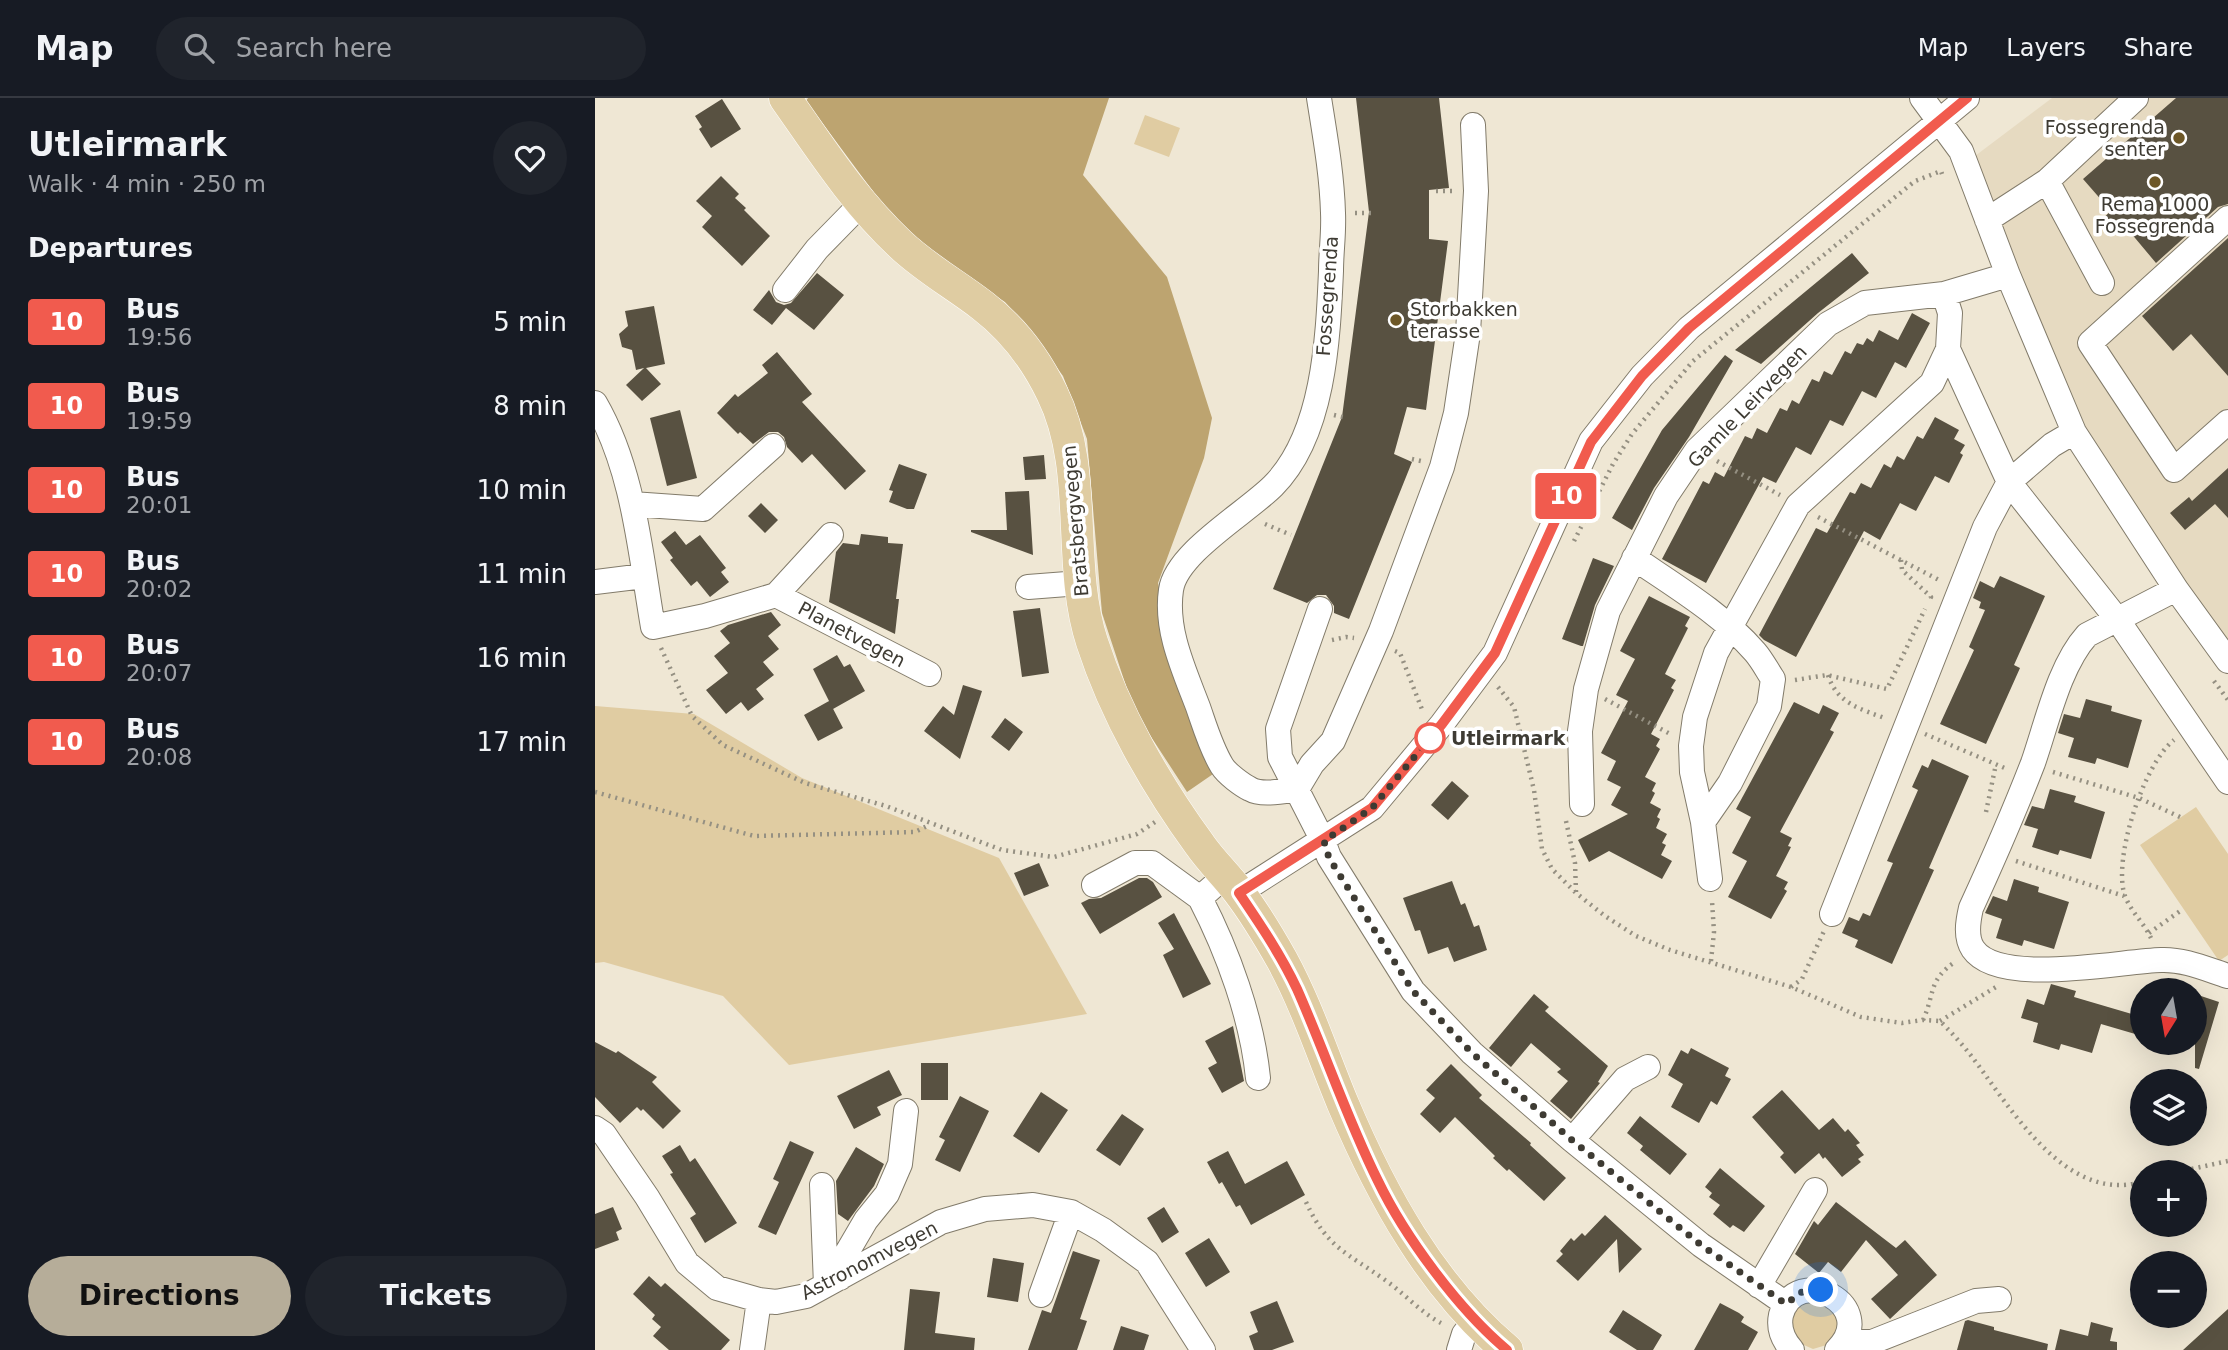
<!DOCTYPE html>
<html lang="en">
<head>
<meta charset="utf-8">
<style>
	:root { --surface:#171b24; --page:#20242c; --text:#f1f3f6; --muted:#9ea1a6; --line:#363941; --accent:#b6ad99 }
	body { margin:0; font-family:"DejaVu Sans",sans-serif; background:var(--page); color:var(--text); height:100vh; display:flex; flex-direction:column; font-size:26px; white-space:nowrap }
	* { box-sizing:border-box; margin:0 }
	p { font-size:23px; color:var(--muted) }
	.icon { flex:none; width:38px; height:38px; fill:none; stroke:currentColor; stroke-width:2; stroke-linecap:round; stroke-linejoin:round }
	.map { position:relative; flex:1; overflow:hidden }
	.side { display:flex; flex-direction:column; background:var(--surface); width:595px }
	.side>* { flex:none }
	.badge { padding:0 14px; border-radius:5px; font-size:24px; line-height:46px }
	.needle { width:46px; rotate:191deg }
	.fabs { position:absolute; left:1535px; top:880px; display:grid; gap:14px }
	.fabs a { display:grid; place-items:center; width:77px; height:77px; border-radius:50%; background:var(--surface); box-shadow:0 7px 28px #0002; font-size:35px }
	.you { position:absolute; width:35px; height:35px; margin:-18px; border:5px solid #fff; border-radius:50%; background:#1a73e8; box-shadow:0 0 0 10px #1a73e833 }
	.map>.badge { position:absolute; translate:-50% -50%; box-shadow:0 0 0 4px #fff }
	h2 { padding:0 28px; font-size:26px; line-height:63px }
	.round { display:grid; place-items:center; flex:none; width:74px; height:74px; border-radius:37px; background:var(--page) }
	.headline { display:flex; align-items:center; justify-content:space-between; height:119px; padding:0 28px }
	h1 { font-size:33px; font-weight:800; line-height:52px }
	.action { display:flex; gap:14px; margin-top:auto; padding:14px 28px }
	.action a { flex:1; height:80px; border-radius:42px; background:var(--accent); color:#111; font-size:28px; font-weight:800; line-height:80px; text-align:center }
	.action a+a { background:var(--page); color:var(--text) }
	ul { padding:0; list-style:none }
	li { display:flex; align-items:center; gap:21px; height:84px; padding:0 28px }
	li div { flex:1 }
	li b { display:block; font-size:26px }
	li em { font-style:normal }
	li .badge { min-width:77px; font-weight:700; text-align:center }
	header { display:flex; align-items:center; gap:42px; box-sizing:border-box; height:98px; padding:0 35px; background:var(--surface); border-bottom:2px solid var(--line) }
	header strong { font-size:33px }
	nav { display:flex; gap:38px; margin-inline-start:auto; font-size:24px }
	.search { width:490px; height:63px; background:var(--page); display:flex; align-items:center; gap:18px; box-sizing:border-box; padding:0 24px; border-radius:38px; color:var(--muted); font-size:26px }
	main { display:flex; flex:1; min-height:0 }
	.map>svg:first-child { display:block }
	.built { fill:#e6dac1 }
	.green { fill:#e0cca2 }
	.forest { fill:#bda470 }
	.building { fill:#585141 }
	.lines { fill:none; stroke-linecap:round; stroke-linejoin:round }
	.minor-casing { stroke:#827b6a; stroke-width:26 }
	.major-casing { stroke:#fff; stroke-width:33 }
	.path { stroke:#959082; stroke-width:4.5; stroke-dasharray:2 5; stroke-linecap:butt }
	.minor { stroke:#fff; stroke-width:24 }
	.major { stroke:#dfcca2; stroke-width:32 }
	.line-casing { stroke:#fff; stroke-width:16 }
	.line { stroke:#f15b4e; stroke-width:10 }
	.walk { stroke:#3e3b33; stroke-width:7; stroke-dasharray:0 12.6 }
	.poi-dot { fill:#6d5727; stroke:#fff; stroke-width:2.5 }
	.stop-dot { fill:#fff; stroke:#f15b4e; stroke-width:3.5 }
	.labels { text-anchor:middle; stroke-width:7; stroke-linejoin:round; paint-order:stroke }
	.poi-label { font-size:19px; fill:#3e3b33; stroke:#fff; text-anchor:end }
	.street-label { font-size:19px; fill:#3e3b33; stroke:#fff }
	.stop-label { font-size:19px; font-weight:bold; fill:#3e3b33; stroke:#fff; text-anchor:start }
</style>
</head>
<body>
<header>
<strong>Map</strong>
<div class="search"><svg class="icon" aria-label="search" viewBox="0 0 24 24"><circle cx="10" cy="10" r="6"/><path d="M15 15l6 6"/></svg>Search here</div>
<nav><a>Map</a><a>Layers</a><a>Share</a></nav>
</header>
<main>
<section class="side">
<div class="headline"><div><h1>Utleirmark</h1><p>Walk · 4 min · 250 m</p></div><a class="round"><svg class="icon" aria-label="heart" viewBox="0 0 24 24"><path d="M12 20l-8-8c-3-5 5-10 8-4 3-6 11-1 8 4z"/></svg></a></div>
<h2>Departures</h2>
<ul>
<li><span class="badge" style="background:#f15b4e;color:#fff">10</span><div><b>Bus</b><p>19:56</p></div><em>5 min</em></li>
<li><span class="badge" style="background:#f15b4e;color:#fff">10</span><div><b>Bus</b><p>19:59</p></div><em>8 min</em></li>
<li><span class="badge" style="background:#f15b4e;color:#fff">10</span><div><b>Bus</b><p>20:01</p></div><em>10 min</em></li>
<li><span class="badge" style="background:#f15b4e;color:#fff">10</span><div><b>Bus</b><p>20:02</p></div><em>11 min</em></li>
<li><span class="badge" style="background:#f15b4e;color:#fff">10</span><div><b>Bus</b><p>20:07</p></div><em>16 min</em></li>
<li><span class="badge" style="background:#f15b4e;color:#fff">10</span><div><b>Bus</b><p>20:08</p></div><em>17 min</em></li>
</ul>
<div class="action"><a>Directions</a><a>Tickets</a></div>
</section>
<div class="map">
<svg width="1633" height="1252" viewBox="0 0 1633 1252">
	<rect width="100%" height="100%" fill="#efe7d4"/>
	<path class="built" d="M1457 0H1633V557L1483 326 1380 58Z"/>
	<path class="green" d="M550 17 585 30 574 59 539 46Z
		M0 608 99 616 207 680 404 760 492 916 194 967 128 898 9 864 0 865Z
		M1601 709 1633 756V857L1624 863 1545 747Z
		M1229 1202 1245 1222 1235 1246 1218 1251 1202 1244 1194 1220 1204 1205Z"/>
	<path class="forest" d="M213 0H514L488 77 572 179 617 320 609 360 563 485 581 571 621 674 592 694 549 628 532 591 507 515 492 341 468 278 436 234 410 204 345 162 291 111 211 3Z"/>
	<path class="building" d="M761 0H844L854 90 834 92V141L853 143 831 312 812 309 799 356 817 364 754 521 739 515V508L731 497H722L712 505 678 491 747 319 774 114Z
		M1581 0H1633V106L1623 109 1561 165 1530 128 1520 137 1506 122 1516 113 1488 81Z
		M127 1 146 31 116 50 104 31 107 29 100 18Z
		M126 78 144 96 140 100 151 110 149 112 175 138 147 168 107 129 117 118 101 103Z
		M1633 140V278L1596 236 1578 253 1547 218Z
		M1257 155 1274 175 1223 215 1166 266 1140 252Z
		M222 175 249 197 219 232 191 210 177 227 158 212 174 192 181 204 189 207 196 205Z
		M59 208 70 266 51 270 66 286 47 303 31 287 49 270 41 272 37 252 27 249 24 236 33 228 30 213Z
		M1317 215 1335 225 1311 270 1300 264 1281 300 1267 293 1248 328 1235 322 1216 357 1201 349 1181 385 1168 379 1111 485 1067 461 1108 383 1114 386 1120 374 1129 379 1150 338 1157 341 1162 330 1172 335 1185 310 1192 313 1197 302 1204 306 1217 281 1224 284 1229 273 1237 277 1250 253 1256 256 1262 245 1268 247 1272 240 1278 244 1284 232 1303 242Z
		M182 254 217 296 207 304 271 373 250 392 217 356 207 365 192 349 189 339 183 334H174L158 346 145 334 143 336 122 315 140 296 143 299 173 275 167 267Z
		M1130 257 1138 263 1094 339 1059 390 1037 432 1017 420 1067 332Z
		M85 312 102 380 72 388 55 320Z
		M1340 319 1364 332 1359 341 1370 347 1365 355 1368 357 1354 385 1340 378 1321 413 1305 405 1285 442 1269 433 1201 559 1169 542 1164 537 1221 430 1232 435 1255 394 1260 396 1266 385 1276 390 1289 366 1296 370 1302 358 1309 362 1322 338 1328 341Z
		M449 357 451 381 430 382 428 359Z
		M304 366 332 376 319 411H312L294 404 298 393 294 392Z
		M1633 370V420L1620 406 1590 432 1575 415 1594 399 1597 403Z
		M434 393 438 457 376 434V432H412L410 394Z
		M166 405 183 422 170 435 153 418Z
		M80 433 91 447 105 437 131 470 126 474 134 484 115 499 102 483 96 488 75 462 78 460 66 444Z
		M266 436 293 439V445L308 446 301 501H304L300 536 234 504 241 454 248 445 264 447Z
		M998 460 1019 468 1000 507 988 548H986L967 541Z
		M1405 478 1450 498 1419 567 1425 570 1391 646 1345 626 1379 552 1374 549 1390 512 1384 510 1386 504 1378 500 1385 483 1399 490Z
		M1054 498 1095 519 1090 528 1093 530 1070 576 1081 582 1076 590 1079 592 1056 636 1065 641 1061 648 1065 651 1050 679 1061 685 1057 693 1060 695 1055 705 1066 711 1062 719 1065 721 1061 730 1072 736 1067 745 1071 747 1066 757 1077 763 1067 781 1014 753 994 764 983 742 1033 716 1016 707 1026 689 1012 682 1021 663 1006 655 1033 603 1021 597 1040 561 1025 553Z
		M445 510 454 575 427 579 418 513Z
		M176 514 186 527 173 538 184 551 168 564 179 577 161 591 169 601 153 613 146 604 131 616 111 592 133 575 119 558 135 545 125 533 133 527Z
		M242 557 249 569 255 566 270 593 238 611 218 571Z
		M368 587 387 593 365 661 329 633 348 608 359 617Z
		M1491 601 1517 608 1516 613 1547 622 1533 670 1502 660 1500 666 1473 659 1479 640 1463 635 1469 616 1485 620Z
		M234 603 248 630 223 643 209 617Z
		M1199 604 1224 616 1228 607 1244 615 1235 632 1239 634 1185 734 1197 740 1193 748 1196 749 1181 778 1193 784 1189 791 1192 793 1176 821 1133 799 1152 763 1137 755 1156 719 1141 711Z
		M410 620 428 634 414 653 396 639Z
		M1337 661 1374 678 1334 770 1339 772 1297 866 1260 849 1263 842 1247 835 1254 819 1264 823 1268 815 1275 818 1298 765 1292 763 1323 692 1317 689 1327 667 1333 670Z
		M857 683 874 698 853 722 836 707Z
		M1455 691 1481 698 1479 704 1510 714 1496 761 1465 752 1463 757 1437 749 1443 731 1429 727 1437 708 1449 711Z
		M444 765 454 788 429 798 419 775Z
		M544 780H552L558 784 567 799 505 836 486 805 494 801 506 800Z
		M1419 781 1444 789 1443 794 1474 804 1459 851 1429 842 1427 848 1401 840 1407 821 1390 815 1398 798 1412 803Z
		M857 783 866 807 870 805 879 829 884 827 892 852 859 864 853 849 833 856 825 832 820 833 808 800Z
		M579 815 616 886 588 900 568 857 579 851 563 825Z
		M1456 886 1481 893 1479 899 1547 919V938L1506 926 1497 955 1466 946 1464 952 1438 944 1443 925 1426 920 1432 901 1449 907Z
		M939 896 954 909 950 913 1013 968 1003 984 1005 985 976 1021 955 1003 973 983 962 974 966 971 936 945 916 969 894 950Z
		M1600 896 1624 904 1604 971 1600 970Z
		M638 928 649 983 627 995 613 970 622 965 610 943Z
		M0 944 21 955 23 953 62 979 57 984 86 1013 68 1031 48 1011 46 1013 42 1009 25 1025 0 999Z
		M1096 950 1134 970 1130 978 1136 981 1122 1007 1116 1003 1104 1025 1076 1009 1088 986 1073 977 1086 952 1093 956Z
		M326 965H353V1002H326Z
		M856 966 887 997 884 1000 936 1045 935 1047 971 1080 949 1103 914 1071 912 1073 898 1060 900 1058 860 1019 845 1035 825 1016 840 1000 831 992Z
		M294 972 307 997 282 1009 286 1017 259 1031 242 998Z
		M1187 992 1224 1032 1238 1020 1250 1034 1253 1031 1265 1045 1261 1047 1269 1057 1263 1061 1266 1064 1247 1079 1230 1059 1228 1061 1224 1055 1200 1076 1185 1059 1189 1055 1157 1019Z
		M446 994 473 1012 444 1055 418 1038Z
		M365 998 394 1013 365 1074 340 1062 350 1042 344 1039Z
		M527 1016 549 1031 525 1068 501 1052Z
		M1045 1018 1092 1056 1075 1077 1045 1052 1048 1048 1032 1035Z
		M195 1043 219 1054 181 1137 163 1129 184 1084 178 1081Z
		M85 1047 95 1064 100 1060 142 1125 110 1145 95 1120 101 1116 75 1076 78 1075 67 1058Z
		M261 1049 289 1066 279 1088 253 1123 243 1116 241 1083Z
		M633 1053 650 1086 692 1063 710 1097 656 1127 645 1107 641 1109 627 1084 624 1086 612 1064Z
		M1125 1070 1170 1108 1149 1134 1138 1127 1135 1130 1118 1116 1125 1107 1114 1099 1117 1095 1110 1089Z
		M1241 1104 1301 1150 1310 1142 1342 1177 1295 1221 1276 1201 1303 1177 1271 1142 1246 1174 1233 1164 1224 1175 1200 1156 1219 1123 1223 1127Z
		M18 1109 27 1131 21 1134 24 1142 0 1151V1116Z
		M569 1109 584 1134 567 1145 552 1120Z
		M1010 1117 1047 1151 1024 1175 1022 1141 983 1183 961 1163 968 1156 965 1153 976 1140 979 1143 987 1135 990 1138Z
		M614 1140 635 1174 611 1189 590 1155Z
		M478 1153 505 1162 485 1221 492 1223 482 1252H433L447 1212 456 1215Z
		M398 1160 429 1165 423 1204 392 1199Z
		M54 1178 66 1189 70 1185 135 1242 126 1252H74L58 1238 66 1229 57 1221 60 1217 38 1196Z
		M315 1191 345 1194 340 1235 380 1240 379 1252H309Z
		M682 1203 699 1244 677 1252H659L654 1238 663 1234 655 1214Z
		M1125 1205 1144 1215 1149 1219 1146 1224 1163 1234 1153 1252H1099Z
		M1633 1211V1252H1588Z
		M1028 1212 1067 1237 1058 1252H1042L1014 1234Z
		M1373 1222 1399 1229V1232L1453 1246 1452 1252H1362L1370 1223Z
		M1496 1224 1518 1230 1515 1243 1522 1244V1252H1460L1465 1231 1493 1238Z
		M526 1228 554 1237 549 1252H518Z"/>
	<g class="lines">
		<g class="minor-casing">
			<path id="minor" d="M724 0C730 38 737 77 738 115 739 135 736 154 736 173 733 241 729 337 678 388 651 415 581 455 576 492 570 532 589 572 603 609 610 629 616 650 627 668 632 676 647 687 655 691 667 698 689 693 702 691L717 666 738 643 786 533 847 369 861 315 873 235 881 93 878 27
				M1327 0 1366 53 1413 177 1479 334 1581 491 1633 563
				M1452 83 1507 185
				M1633 120 1495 245 1579 372 1633 324
				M1392 122 1452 83 1541 0
				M190 192 222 151 266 106
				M1353 251 1414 384 1522 521 1633 684
				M0 305C39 372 45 454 58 529L110 518 181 497 236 437
				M37 406 108 411 178 348
				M1039 460C1080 488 1127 516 1160 554 1167 562 1172 572 1178 581L1174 608 1135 685 1108 724 1115 781
				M0 484 49 478
				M433 489 485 485
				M1581 491 1492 537C1464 568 1452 625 1438 665 1419 714 1398 762 1376 810 1373 823 1370 839 1378 851 1404 889 1525 863 1566 862 1589 861 1611 871 1633 878
				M181 497 334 576
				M725 511 683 631 685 659 728 743 734 759 818 893 877 955 977 1042 1106 1147 1191 1206
				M987 706 985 633 991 591 1013 513 1071 398 1102 352 1233 226 1270 205 1349 196 1413 177
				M1108 724 1097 674 1096 648 1100 619 1121 555 1203 407 1337 285 1353 251 1355 215 1349 196
				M630 778 605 800C633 854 657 920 663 980
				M499 787 540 765H557L605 800
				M644 795 777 710 847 626 900 555 996 343 1047 278 1094 230 1372 0
				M1237 816 1390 429 1414 384 1457 347 1479 334
				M0 1030 9 1036 52 1099 92 1165 122 1190 164 1202 181 1204 211 1198 346 1124 390 1111 438 1107 476 1114 508 1132 552 1164 608 1252
				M977 1042 1030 981 1053 969
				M227 1087 231 1187
				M245 1180 247 1163 271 1122 292 1096 305 1066 311 1013
				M1164 1188 1220 1092
				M446 1197 476 1114
				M1252 1238 1264 1244H1277L1381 1203 1404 1201
				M157 1252 164 1202
				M864 1252 869 1236 881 1221
				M1197 1252C1188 1242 1183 1231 1186 1217 1201 1163 1286 1208 1242 1252"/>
		</g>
		<g class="major-casing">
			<path id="major" d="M190 0C226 51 259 103 305 146 330 170 361 187 388 208 418 231 441 262 457 295 495 372 471 464 497 544 520 615 561 687 605 747 616 763 631 777 643 793 659 814 674 839 687 862 712 908 728 958 748 1006 786 1096 836 1188 912 1252"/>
		</g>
		<path class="path" d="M841 93H859
			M760 115H779
			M739 317 752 320
			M817 361 826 363
			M1122 363 1185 397
			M1223 419 1346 483
			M670 426 696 437
			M979 443 1018 366 1037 336 1098 263 1320 83 1346 73 1347 76
			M1306 462 1307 472 1336 499 1334 503
			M737 542 751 539 759 540
			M66 550 97 618 128 647 210 685 291 708 407 752 459 759 542 736 560 724
			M800 553 805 555 828 614
			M1233 577C1242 606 1266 611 1292 621
			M1200 582 1232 577 1292 591 1330 511
			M1619 583 1633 602
			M903 589 919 609 939 692 947 751 957 771 981 795 1010 818 1041 838 1075 852 1196 889 1266 919 1307 925 1328 922 1345 923C1355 933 1365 944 1374 955 1414 1006 1468 1106 1547 1084
			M1010 601 1077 637
			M1330 636 1412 671
			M1458 674 1544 700 1585 719
			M0 694 159 738 320 734 334 727
			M1391 714 1401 666
			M971 723 980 765 981 794
			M1421 763 1529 798
			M1554 835 1588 811
			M1556 840C1549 825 1536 814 1530 798 1517 762 1549 665 1579 642
			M1116 863 1119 834 1117 803
			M1196 889 1207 881 1229 833
			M1328 922C1340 896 1333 882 1360 864
			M1345 923 1401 889
			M1583 1074 1633 1063
			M711 1104C732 1150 751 1154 790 1182 809 1195 825 1214 846 1225"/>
		<use href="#minor" class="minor"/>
		<use href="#major" class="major"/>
	</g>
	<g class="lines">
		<g class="line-casing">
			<path id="line" d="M912 1252C864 1212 810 1139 783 1083 752 1021 730 954 702 891 686 857 665 826 644 795L777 710 847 626 900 555 996 344 1047 278 1094 230 1372 0"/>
		</g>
		<use href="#line" class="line"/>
		<path class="walk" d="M835 640 777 710 729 743 734 760 818 893 877 955 977 1042 1106 1147 1191 1206 1207 1194 1226 1192"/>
	</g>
	<g class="poi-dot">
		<circle cx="1584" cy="40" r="7"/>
		<circle cx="1560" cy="84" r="7"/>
		<circle cx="801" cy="222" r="7"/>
	</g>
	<circle class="stop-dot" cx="835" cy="640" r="14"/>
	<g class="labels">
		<g class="poi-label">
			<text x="1570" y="36">Fossegrenda<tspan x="1570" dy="22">senter</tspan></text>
			<text x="1560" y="113" text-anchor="middle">Rema 1000<tspan x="1560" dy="22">Fossegrenda</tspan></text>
			<text x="815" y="218" text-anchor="start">Storbakken<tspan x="815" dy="22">terasse</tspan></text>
		</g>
		<g class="street-label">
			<text transform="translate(732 198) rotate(-86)" y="7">Fossegrenda</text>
			<text transform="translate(1152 308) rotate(-46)" y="7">Gamle Leirvegen</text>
			<text transform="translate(480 423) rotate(-95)" y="7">Bratsbergvegen</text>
			<text transform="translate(257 536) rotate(28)" y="7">Planetvegen</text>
			<text transform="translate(274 1162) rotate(-27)" y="7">Astronomvegen</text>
		</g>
		<g class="stop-label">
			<text x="856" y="647">Utleirmark</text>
		</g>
	</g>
</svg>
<div class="fabs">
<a><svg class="needle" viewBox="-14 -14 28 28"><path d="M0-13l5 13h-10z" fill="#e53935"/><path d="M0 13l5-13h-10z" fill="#9ea1a6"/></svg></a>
<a><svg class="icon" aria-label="layers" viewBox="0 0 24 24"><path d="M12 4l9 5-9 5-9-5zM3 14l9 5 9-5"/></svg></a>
<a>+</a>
<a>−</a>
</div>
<div class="you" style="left:1226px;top:1192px"></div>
<b class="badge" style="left:971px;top:398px;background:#f15b4e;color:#fff">10</b>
</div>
</main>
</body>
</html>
